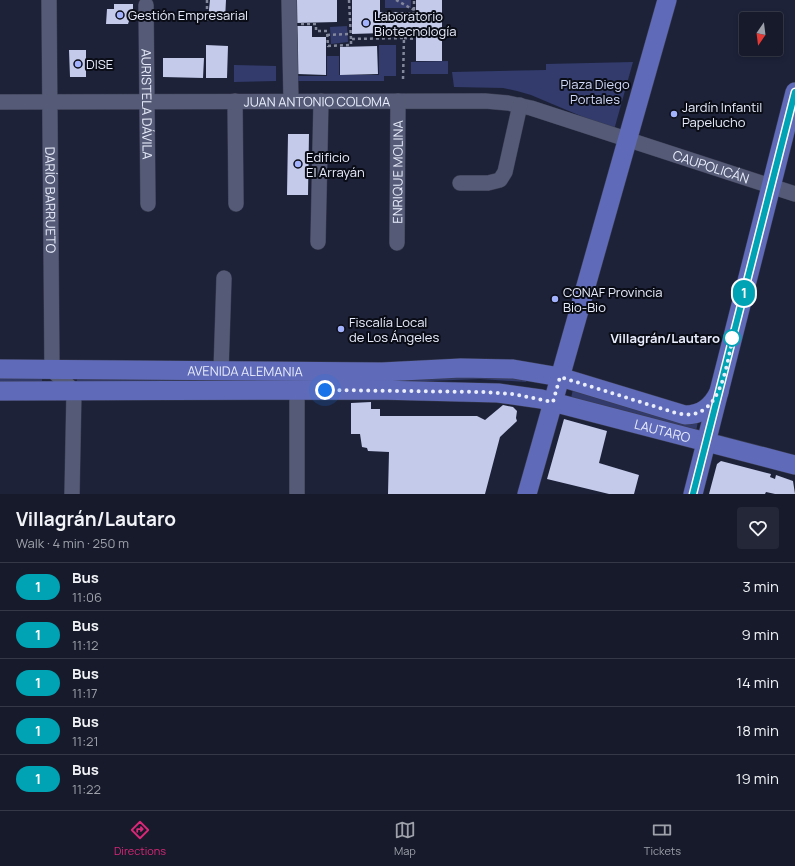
<!DOCTYPE html>
<html lang="en">
<head>
<meta charset="utf-8">
<style>
	:root { --surface:#161a2b; --page:#232737; --text:#f1f3f6; --muted:#9ea1a9; --line:#353847; --accent:#db2777 }
	body { margin:0; font-family:Manrope,sans-serif; background:var(--page); color:var(--text); height:100vh; display:flex; flex-direction:column; font-size:15px; white-space:nowrap }
	* { box-sizing:border-box; margin:0 }
	p { font-size:13px; color:var(--muted) }
	.icon { flex:none; width:22px; height:22px; fill:none; stroke:currentColor; stroke-width:2; stroke-linecap:round; stroke-linejoin:round }
	.map { position:relative; height:494px; overflow:hidden }
	.drawer { display:flex; flex-direction:column; background:var(--surface); flex:1 }
	.drawer>* { flex:none }
	.badge { padding:0 8px; border-radius:13px; font-size:14px; line-height:26px }
	.needle { width:26px; rotate:194deg }
	.buttons { position:absolute; left:739px; top:12px; display:grid; gap:8px }
	.buttons a { display:grid; place-items:center; width:44px; height:44px; border-radius:4px; background:var(--surface); box-shadow:0 2px 6px #0003,0 0 0 1px var(--line); font-size:20px }
	.you { position:absolute; width:20px; height:20px; margin:-10px; border:3px solid #fff; border-radius:50%; background:#1a73e8; box-shadow:0 0 0 6px #1a73e833 }
	.map>.badge { position:absolute; translate:-50% -50%; box-shadow:0 0 0 2px #fff }
	.round { display:grid; place-items:center; flex:none; width:42px; height:42px; border-radius:4px; background:var(--page) }
	.headline { display:flex; align-items:center; justify-content:space-between; height:68px; padding:0 16px }
	h1 { font-size:19px; font-weight:700; line-height:30px }
	ul { padding:0; list-style:none }
	li { display:flex; align-items:center; gap:12px; height:48px; padding:0 16px; border-top:1px solid var(--line) }
	li div { flex:1 }
	li b { display:block; font-size:15px }
	li em { font-style:normal }
	li .badge { min-width:44px; font-weight:700; text-align:center }
	.tabs { display:flex; justify-content:space-around; align-items:center; height:56px; border-top:1px solid var(--line); background:var(--surface); font-size:11px; color:var(--muted) }
	.tabs a { display:grid; justify-items:center; gap:2px }
	.tabs .current { color:var(--accent) }
	.map>svg:first-child { display:block }
	.green { fill:#323b6b }
	.building { fill:#c3caea }
	.lines { fill:none; stroke-linecap:round; stroke-linejoin:round }
	.minor-casing { stroke:#3a3c51; stroke-width:16 }
	.major-casing { stroke:#3a3c51; stroke-width:20 }
	.path { stroke:#84889c; stroke-width:2.5; stroke-dasharray:3 3; stroke-linecap:butt }
	.minor { stroke:#555b76; stroke-width:15 }
	.major { stroke:#5f6bb8; stroke-width:19 }
	.line-casing { stroke:#fff; stroke-width:9 }
	.line { stroke:#00a3b4; stroke-width:6 }
	.walk { stroke:#e9edfd; stroke-width:4; stroke-dasharray:0 7.2 }
	.poi-dot { fill:#a2b2fd; stroke:#0a0c16; stroke-width:1.5 }
	.stop-dot { fill:#fff; stroke:#00a3b4; stroke-width:2 }
	.labels { text-anchor:middle; stroke-width:4; stroke-linejoin:round; paint-order:stroke }
	.poi-label { font-size:13px; fill:#e9edfd; stroke:#0a0c16; text-anchor:start }
	.park-label { font-size:13px; fill:#d2dafa; stroke:#0a0c16 }
	.street-label { font-size:13px; fill:#e9edfd; stroke:#0a0c16 }
	.stop-label { font-size:13px; font-weight:bold; fill:#e9edfd; stroke:#0a0c16; text-anchor:end }
</style>
</head>
<body>
<div class="map">
<svg width="795" height="494" viewBox="0 0 795 494">
	<rect width="100%" height="100%" fill="#1d2239"/>
	<path class="green" d="M385 0H411V8H385Z
		M347 26 348 42 331 44 330 27Z
		M379 45H396V76H384V81H297V76H327V56H339V75H379Z
		M448 61V74H411V62Z
		M633 62 614 130 531 95 517 91 503 88 454 87 452 72 546 70V64Z
		M234 65 276 66V81L234 82Z
		M0 377H42V381H0Z
		M441 377 527 379 526 382 480 379 401 382 77 381V378Z
		M573 389 698 421 696 432 571 398Z"/>
	<path class="building" d="M210 0H226L225 20 208 19Z
		M296 0H337V22L296 23Z
		M352 0H380V12H416V0H442V61H416V32L352 34Z
		M114 4H133V21H129L128 24H106L107 9H114Z
		M297 26H312V37H326V75L298 74Z
		M206 45 228 46 227 78H206Z
		M377 46 378 74 340 75V47Z
		M69 50H86V77H70Z
		M163 58H204L203 78 163 77Z
		M288 134H309L308 195H287Z
		M371 402V409H380V416H477L485 420 503 405 513 407 517 411 516 418 517 421 500 437 485 494H388L389 452 368 451 367 448 362 447 360 434H351V403Z
		M564 419 607 431 599 463 639 475 634 494H609L547 479Z
		M721 461 771 474 770 477 775 479 776 475 793 481 795 494H775L766 492 765 494H709L717 464Z"/>
	<g class="lines">
		<g class="minor-casing">
			<g id="minor">
				<path id="s1" d="M49 0 52 370 74 391 72 494"/>
				<path d="M289 0 291 101"/>
				<path id="s2" d="M146 5 148 204"/>
				<path d="M235 101 236 204"/>
				<path id="s3" d="M0 102 485 101 508 103 531 108 795 194"/>
				<path d="M460 183H488L500 180 505 172 520 105"/>
				<path d="M318 242 321 101"/>
				<path id="s4" d="M397 243 398 101"/>
				<path d="M221 371 224 278"/>
				<path d="M297 494V390"/>
			</g>
		</g>
		<g class="major-casing">
			<g id="major">
				<path id="s5" d="M0 369 382 372 461 368 513 369 560 377 685 415C702 415 712 406 719 392"/>
				<path id="s6" d="M0 391 378 390 498 393 541 399 795 465"/>
				<path d="M527 494 667 0"/>
				<path d="M693 494 795 92"/>
			</g>
		</g>
		<path class="path" d="M349 0 351 39
			M396 0 414 10V12
			M414 10V0
			M207 21V0
			M301 24H316V31H327L328 46 351 45V39L404 38 403 79
			M414 33V39
			M327 35 350 34
			M404 38 416 39"/>
		<use href="#minor" class="minor"/>
		<use href="#major" class="major"/>
	</g>
	<g class="lines">
		<g class="line-casing">
			<path id="line" d="M693 494 795 92"/>
		</g>
		<use href="#line" class="line"/>
		<path class="walk" d="M325 390 482 392 513 394 553 402 560 377 676 413C722 425 726 364 734 333L732 338"/>
	</g>
	<g class="poi-dot">
		<circle cx="120" cy="15" r="4"/>
		<circle cx="366" cy="23" r="4"/>
		<circle cx="78" cy="64" r="4"/>
		<circle cx="674" cy="114" r="4"/>
		<circle cx="298" cy="164" r="4"/>
		<circle cx="555" cy="299" r="4"/>
		<circle cx="341" cy="329" r="4"/>
	</g>
	<circle class="stop-dot" cx="732" cy="338" r="8"/>
	<g class="labels">
		<g class="poi-label">
			<text x="128" y="20">Gestión Empresarial</text>
			<text x="374" y="21">Laboratorio<tspan x="374" dy="15">Biotecnología</tspan></text>
			<text x="86" y="69">DISE</text>
			<text x="682" y="112">Jardín Infantil<tspan x="682" dy="15">Papelucho</tspan></text>
			<text x="306" y="162">Edificio<tspan x="306" dy="15">El Arrayán</tspan></text>
			<text x="563" y="297">CONAF Provincia<tspan x="563" dy="15">Bio-Bio</tspan></text>
			<text x="349" y="327">Fiscalía Local<tspan x="349" dy="15">de Los Ángeles</tspan></text>
		</g>
		<g class="park-label">
			<text x="595" y="89">Plaza Diego<tspan x="595" dy="15">Portales</tspan></text>
		</g>
		<g class="street-label">
			<text dy="5" stroke="none"><textPath href="#s3" startOffset="317">JUAN ANTONIO COLOMA</textPath></text>
			<text dy="5" stroke="none"><textPath href="#s2" startOffset="99">AURISTELA DÁVILA</textPath></text>
			<text dy="5" stroke="none"><textPath href="#s3" startOffset="721">CAUPOLICÁN</textPath></text>
			<text dy="5" stroke="none"><textPath href="#s4" startOffset="71">ENRIQUE MOLINA</textPath></text>
			<text dy="5" stroke="none"><textPath href="#s1" startOffset="200">DARÍO BARRUETO</textPath></text>
			<text dy="5" stroke="none"><textPath href="#s5" startOffset="245">AVENIDA ALEMANIA</textPath></text>
			<text dy="5" stroke="none"><textPath href="#s6" startOffset="667">LAUTARO</textPath></text>
		</g>
		<g class="stop-label">
			<text x="720" y="343">Villagrán/Lautaro</text>
		</g>
	</g>
</svg>
<div class="buttons">
<a><svg class="needle" viewBox="-14 -14 28 28"><path d="M0-13l5 13h-10z" fill="#e53935"/><path d="M0 13l5-13h-10z" fill="#9ea1a9"/></svg></a>
</div>
<div class="you" style="left:325px;top:390px"></div>
<b class="badge" style="left:744px;top:293px;background:#00a3b4;color:#fff">1</b>
</div>
<section class="drawer">
<div class="headline"><div><h1>Villagrán/Lautaro</h1><p>Walk · 4 min · 250 m</p></div><a class="round"><svg class="icon" aria-label="heart" viewBox="0 0 24 24"><path d="M12 20l-8-8c-3-5 5-10 8-4 3-6 11-1 8 4z"/></svg></a></div>
<ul>
<li><span class="badge" style="background:#00a3b4;color:#fff">1</span><div><b>Bus</b><p>11:06</p></div><em>3 min</em></li>
<li><span class="badge" style="background:#00a3b4;color:#fff">1</span><div><b>Bus</b><p>11:12</p></div><em>9 min</em></li>
<li><span class="badge" style="background:#00a3b4;color:#fff">1</span><div><b>Bus</b><p>11:17</p></div><em>14 min</em></li>
<li><span class="badge" style="background:#00a3b4;color:#fff">1</span><div><b>Bus</b><p>11:21</p></div><em>18 min</em></li>
<li><span class="badge" style="background:#00a3b4;color:#fff">1</span><div><b>Bus</b><p>11:22</p></div><em>19 min</em></li>
</ul>
</section>
<nav class="tabs">
<a class="current"><svg class="icon" aria-label="directions" viewBox="0 0 24 24"><path d="M12 3l9 9-9 9-9-9zM9 14v-3h6M13 9l2 2-2 2"/></svg>Directions</a>
<a><svg class="icon" aria-label="map" viewBox="0 0 24 24"><path d="M3 6l6-2 6 2 6-2v14l-6 2-6-2-6 2zM9 4v14M15 6v14"/></svg>Map</a>
<a><svg class="icon" aria-label="tickets" viewBox="0 0 24 24"><path d="M3 7h18v10H3zM15 7v10"/></svg>Tickets</a>
</nav>
</body>
</html>
